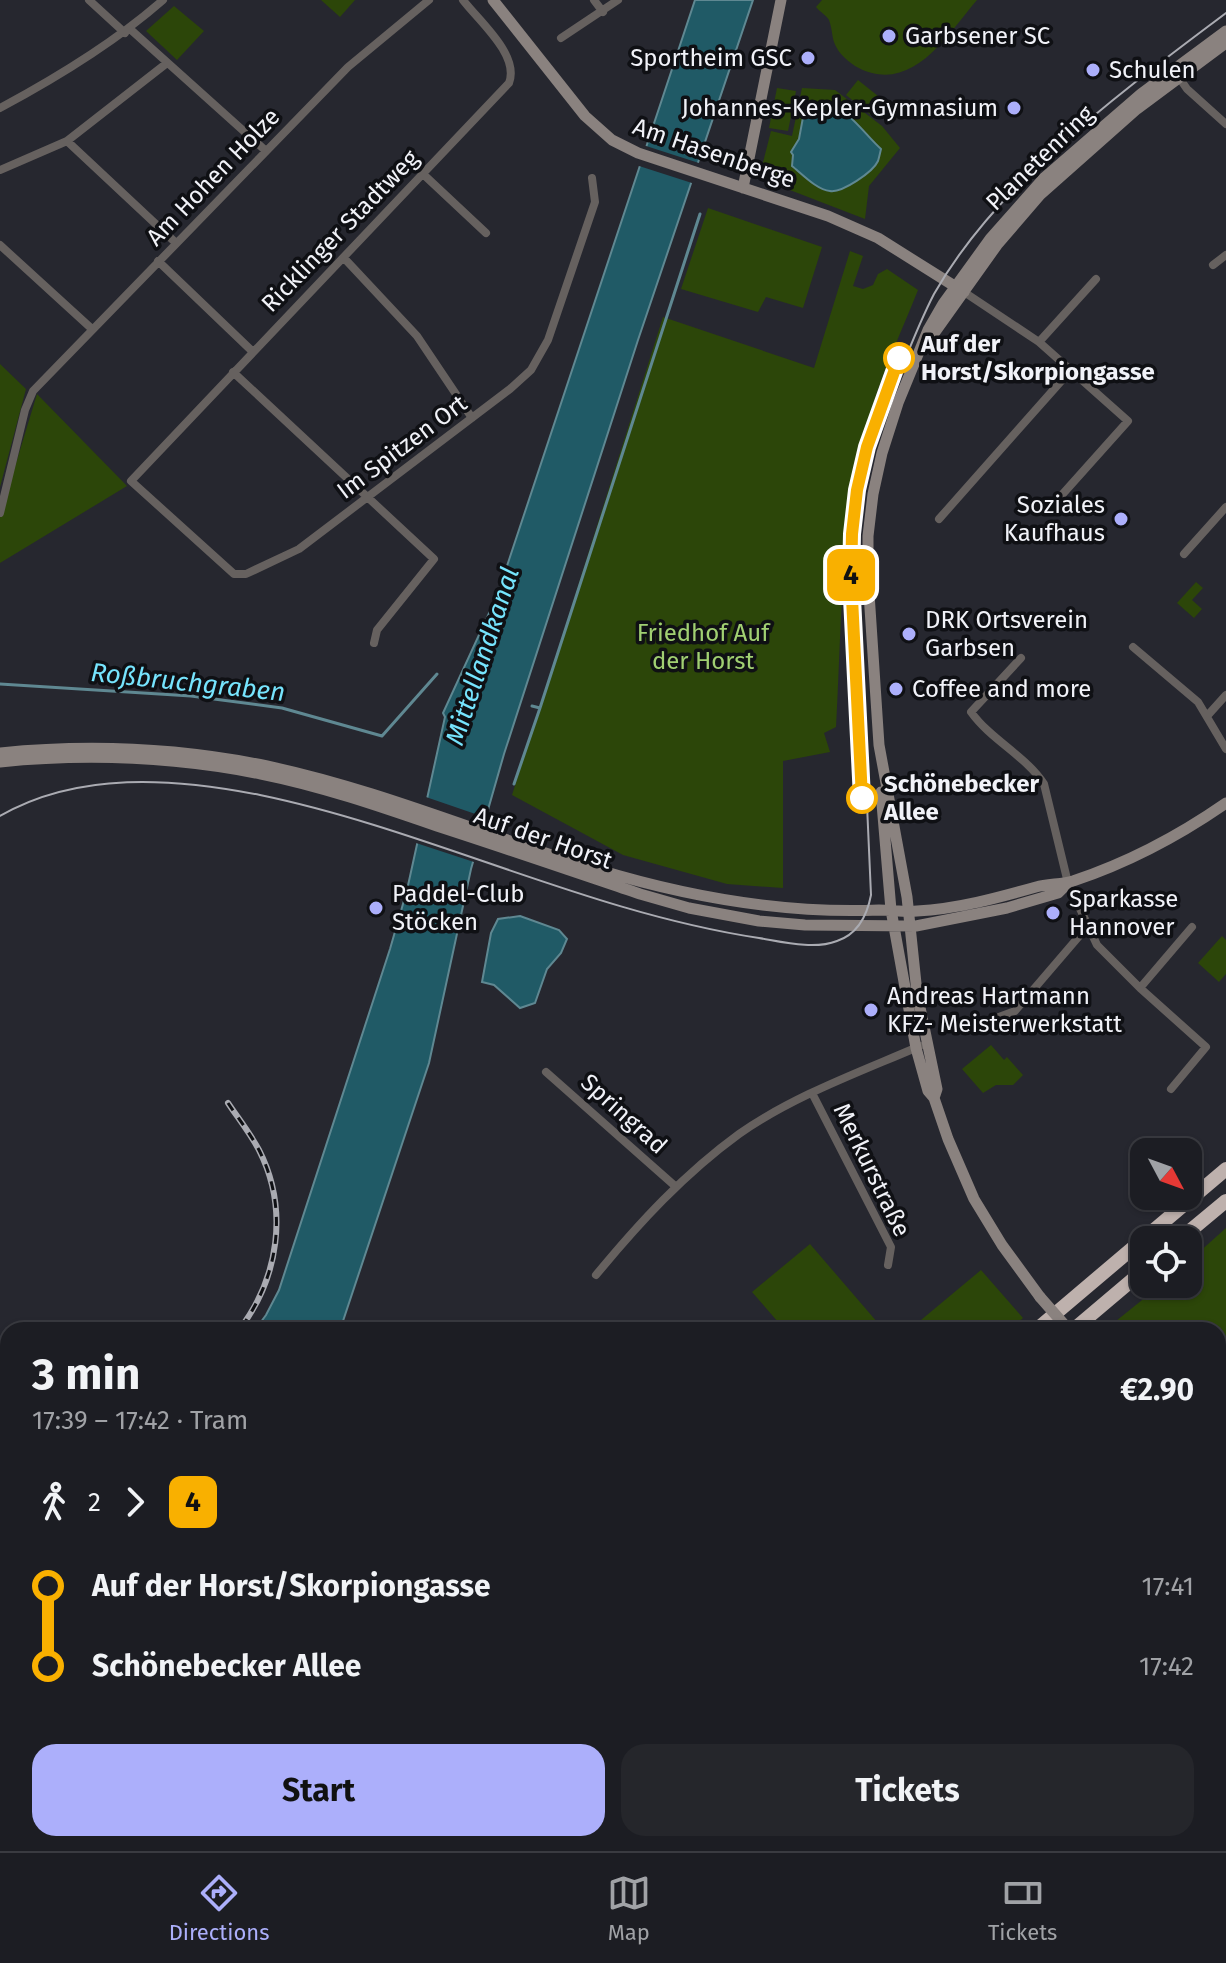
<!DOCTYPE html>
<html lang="en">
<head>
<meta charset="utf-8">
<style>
	:root { --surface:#1c1d23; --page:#25262b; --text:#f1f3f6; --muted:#a0a2a6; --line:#3a3b41; --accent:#acaffb }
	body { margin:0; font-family:"Fira Sans",sans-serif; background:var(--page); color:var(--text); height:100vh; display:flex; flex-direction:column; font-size:30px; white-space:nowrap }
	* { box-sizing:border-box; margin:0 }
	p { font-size:26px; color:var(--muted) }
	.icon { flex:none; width:44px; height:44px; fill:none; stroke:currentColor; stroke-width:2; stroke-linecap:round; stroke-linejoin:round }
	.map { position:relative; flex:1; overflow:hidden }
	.panel { position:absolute; left:0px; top:1322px; width:1226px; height:530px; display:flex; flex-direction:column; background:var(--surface); border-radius:24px 24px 0 0; box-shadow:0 2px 6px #0004,0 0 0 2px var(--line) }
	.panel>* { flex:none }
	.badge { padding:0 16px; border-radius:12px; font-size:28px; line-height:52px }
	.needle { width:52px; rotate:131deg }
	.tools { position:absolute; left:1130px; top:1138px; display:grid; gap:16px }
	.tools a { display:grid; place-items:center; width:72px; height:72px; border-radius:16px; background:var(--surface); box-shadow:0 2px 6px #0004,0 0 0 2px var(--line); font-size:40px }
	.map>.badge { position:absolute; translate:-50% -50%; box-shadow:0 0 0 4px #fff }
	.legs { display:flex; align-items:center; gap:12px; height:88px; padding:0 32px; font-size:26px }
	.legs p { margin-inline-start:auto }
	.headline { display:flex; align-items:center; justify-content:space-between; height:136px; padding:0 32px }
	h1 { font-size:44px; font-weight:700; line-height:60px }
	.action { display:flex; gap:16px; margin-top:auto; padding:16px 32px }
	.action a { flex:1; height:92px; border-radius:24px; background:var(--accent); color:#111; font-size:32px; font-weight:700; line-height:92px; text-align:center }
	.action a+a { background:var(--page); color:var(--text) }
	ul { padding:0 32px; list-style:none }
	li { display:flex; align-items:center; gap:28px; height:80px; font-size:30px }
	li i { display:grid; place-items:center; width:12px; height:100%; margin:0 10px; background:currentColor }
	li i::after { content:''; width:20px; height:20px; margin:-10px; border:6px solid; border-radius:50%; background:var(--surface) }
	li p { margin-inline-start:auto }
	li:first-child i { background:linear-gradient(#0000 50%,currentColor 0) }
	li:last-child i { background:linear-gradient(currentColor 50%,#0000 0) }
	.dock { display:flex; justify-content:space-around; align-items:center; height:112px; border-top:2px solid var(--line); background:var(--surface); font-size:22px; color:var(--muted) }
	.dock a { display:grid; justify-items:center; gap:4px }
	.dock .active { color:var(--accent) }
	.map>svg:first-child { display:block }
	.green { fill:#2c4609 }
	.water { fill:#205a66; stroke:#5f8892; stroke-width:2 }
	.pier { fill:#26272f }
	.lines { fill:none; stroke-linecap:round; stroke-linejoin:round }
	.stream { stroke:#5f8892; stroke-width:3 }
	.street { stroke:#66615f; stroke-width:8 }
	.secondary { stroke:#8a827f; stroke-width:11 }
	.highway { stroke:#beb1ad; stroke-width:14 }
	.tram { stroke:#aaabb2; stroke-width:2 }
	.rail-casing { stroke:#aaabb2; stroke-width:6 }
	.rail { stroke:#0f1014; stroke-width:3; stroke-dasharray:9; stroke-linecap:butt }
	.secondary-bridge { stroke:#8a827f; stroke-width:11 }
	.line-1-casing { stroke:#fff; stroke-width:18 }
	.line-1 { stroke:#f9b000; stroke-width:12 }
	.poi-dot { fill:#acaffb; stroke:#0f1014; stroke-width:3 }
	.stop-1-dot { fill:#fff; stroke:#f9b000; stroke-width:4 }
	.labels { text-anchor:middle; stroke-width:7; stroke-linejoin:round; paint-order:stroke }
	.poi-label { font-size:24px; fill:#f1f2f8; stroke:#0f1014; text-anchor:start }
	.street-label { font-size:24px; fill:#f1f2f8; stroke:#0f1014 }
	.stop-label { font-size:24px; font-weight:bold; fill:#f1f2f8; stroke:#0f1014; text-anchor:start }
	.park-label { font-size:24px; fill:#a1d072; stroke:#0f1014 }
	.water-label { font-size:26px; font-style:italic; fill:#76e4fd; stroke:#0f1014 }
</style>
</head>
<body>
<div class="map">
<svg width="1226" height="1851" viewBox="0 0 1226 1851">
	<rect width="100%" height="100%" fill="#26272f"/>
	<path class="green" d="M321 0H355L340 17Z
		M822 0H977C951 30 919 85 872 73 860 70 850 64 841 54 830 40 834 34 829 20 827 16 819 11 816 7Z
		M174 6 204 31 177 60 146 31Z
		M858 80 888 104 876 119 846 95Z
		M777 88 796 91 788 131 769 128Z
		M802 88 835 90 882 126 900 148 869 186 865 219 759 178 771 131 792 136Z
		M708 208 822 247 803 308 766 297 758 312 681 289Z
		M850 251 863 256 853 286 863 289 873 285 878 274 887 269 918 290C903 328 885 366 873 405 840 505 842 622 836 727L824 733 830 752 783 761V888L727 884 623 855 512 795 663 317 814 368Z
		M0 364 26 389 0 487Z
		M37 394 127 486 0 563V516Z
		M1196 582 1203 588 1192 600 1202 609 1194 618 1177 603Z
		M1222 936 1226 940V974L1219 982 1198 963Z
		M991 1045 1004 1060 1007 1057 1023 1075 1013 1085H996L983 1093 962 1069Z
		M1226 1228V1412L1218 1407V1330H1117L1111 1325 1162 1284H1188V1262Z
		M810 1244 884 1330H785L752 1292Z
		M981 1270 1023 1318 1010 1330H909Z
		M171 1844H463L457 1851H169Z
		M574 1844H1149V1851H568Z"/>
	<path class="water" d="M695 0H753L638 340 504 754 471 869 429 1063 340 1330H255L266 1315 279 1290 390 949 407 890 445 717 443 713 497 596Z
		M823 103C845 104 865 135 881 149 880 153 879 158 878 161 873 172 842 193 830 191 817 190 802 174 792 166L793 155 791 152 799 139 804 112 811 106Z
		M520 916 559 930 567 939 561 953 547 969 535 1003 520 1008 494 985 482 982 491 933 498 919Z
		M1218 1480 1226 1483V1550L1218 1558Z
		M67 1844H171L168 1851H65Z"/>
	<path class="pier" d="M643 145 702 164 695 184 636 165Z
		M423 796 490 819 477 863 413 842Z"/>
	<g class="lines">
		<path class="stream" d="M0 684 191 696 282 708 382 736 437 674
			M532 706 540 708 700 214
			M514 784 540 708
			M1218 1736 1226 1734
			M959 1851 974 1844"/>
		<path class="street" d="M89 0 125 33
			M463 0C478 20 520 55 509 83L131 481 234 574H246L299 549 510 389 531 370 548 340 595 202 592 178
			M594 0 603 12
			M130 29 266 151
			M561 38 618 0
			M1176 73 1187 89 1226 124
			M0 108C58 77 114 43 163 0
			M67 141 176 243
			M0 170 67 141 167 63
			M423 174 486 233
			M0 245 92 329
			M344 258 417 336 472 418
			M158 261 252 351
			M1213 265 1226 255
			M964 292 1039 342 1128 421 1060 497
			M1039 342 1096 279
			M233 372 434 559 377 630 374 643
			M0 513 25 410 33 391 348 67 429 0
			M939 519 1071 370
			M1184 554 1226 507
			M1133 647 1198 702 1226 749
			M1021 658 971 712C991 740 1026 756 1044 784L1068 883 1097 945 1140 988 1206 1047 1171 1089
			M1208 715 1226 695
			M1140 988 1192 927
			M980 1024 1015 1011 1087 927
			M546 1072 675 1186
			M812 1093 891 1247 888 1265
			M596 1275C639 1223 684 1174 739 1134 793 1096 860 1072 920 1046"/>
		<path class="secondary" d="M493 0 585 116 612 140 638 153 828 216 878 238 964 292
			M743 188 781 0
			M925 346 997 245 1040 195 1137 109 1226 43
			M0 753C89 744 179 748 267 766 380 790 486 836 596 869 688 897 782 914 879 910 892 910 904 912 917 911 957 909 997 898 1036 887 1048 884 1063 884 1073 881 1127 863 1180 835 1226 803
			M0 762C88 753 175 757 261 774 321 786 379 806 437 826 505 848 572 871 640 894L689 908 759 921 805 925 916 926 1007 908 1058 893 1068 883
			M881 792 891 910 916 1048 928 1091 934 1098 948 1139 974 1199 1002 1245 1040 1297
			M934 1098 937 1089 917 993 907 897 879 745 868 578V536L873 494 882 453 898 403 928 330 943 304 990 239 1044 178 1141 94 1226 31
			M1218 1441 1226 1445"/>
		<path class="highway" d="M1179 1240 1226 1201
			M1036 1330 1226 1169
			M1073 1330 1144 1270
			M467 1851 473 1844
			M494 1851 500 1844
			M523 1851 529 1844
			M550 1851 556 1844"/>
		<path class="tram" d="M0 816C78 771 174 778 260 795 429 830 587 912 759 938 783 942 814 950 837 941 858 934 867 916 871 895L857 579C858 500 870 446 900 372 910 347 921 319 934 294 998 181 1124 90 1226 13"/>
		<g class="rail-casing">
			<path id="rail" d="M228 1103C238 1118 250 1133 259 1150 289 1209 279 1278 239 1330
				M209 1330V1329
				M35 1851 37 1844"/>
		</g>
		<use href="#rail" class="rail"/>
		<path class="secondary-bridge" d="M1040 1297 1069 1330"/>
	</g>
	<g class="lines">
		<g class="line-1-casing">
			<path id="line-1" d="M862 798 851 578 852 534 857 490 867 447 899 358"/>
		</g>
		<use href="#line-1" class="line-1"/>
	</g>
	<g class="poi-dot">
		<circle cx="889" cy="36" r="8"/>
		<circle cx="808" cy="58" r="8"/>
		<circle cx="1093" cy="70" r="8"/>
		<circle cx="1014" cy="108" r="8"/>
		<circle cx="1121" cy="519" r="8"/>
		<circle cx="909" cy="634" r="8"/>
		<circle cx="896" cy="689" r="8"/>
		<circle cx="376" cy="908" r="8"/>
		<circle cx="1053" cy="913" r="8"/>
		<circle cx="871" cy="1010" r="8"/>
	</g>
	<g class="stop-1-dot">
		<circle cx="899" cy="358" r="14"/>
		<circle cx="862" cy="798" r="14"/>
	</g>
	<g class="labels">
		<g class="poi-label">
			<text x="905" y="44">Garbsener SC</text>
			<text x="792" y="66" text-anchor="end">Sportheim GSC</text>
			<text x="1109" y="78">Schulen</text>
			<text x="998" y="116" text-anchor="end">Johannes-Kepler-Gymnasium</text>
			<text x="1105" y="513" text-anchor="end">Soziales<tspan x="1105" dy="28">Kaufhaus</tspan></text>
			<text x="925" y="628">DRK Ortsverein<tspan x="925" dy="28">Garbsen</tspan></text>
			<text x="912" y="697">Coffee and more</text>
			<text x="392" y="902">Paddel-Club<tspan x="392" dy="28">Stöcken</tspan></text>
			<text x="1069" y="907">Sparkasse<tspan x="1069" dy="28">Hannover</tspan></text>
			<text x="887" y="1004">Andreas Hartmann<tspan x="887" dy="28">KFZ- Meisterwerkstatt</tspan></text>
		</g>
		<g class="street-label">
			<text transform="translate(714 153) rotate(19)" y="8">Am Hasenberge</text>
			<text transform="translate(1040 158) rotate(-44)" y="8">Planetenring</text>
			<text transform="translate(213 177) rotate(-46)" y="8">Am Hohen Holze</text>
			<text transform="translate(340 231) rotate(-46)" y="8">Ricklinger Stadtweg</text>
			<text transform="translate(402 447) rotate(-37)" y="8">Im Spitzen Ort</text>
			<text transform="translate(543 838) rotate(19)" y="8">Auf der Horst</text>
			<text transform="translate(624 1114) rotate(42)" y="8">Springrad</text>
			<text transform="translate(872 1170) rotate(64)" y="8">Merkurstraße</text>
		</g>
		<g class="stop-label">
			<text x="921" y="352">Auf der<tspan x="921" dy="28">Horst/Skorpiongasse</tspan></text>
			<text x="884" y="792">Schönebecker<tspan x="884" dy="28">Allee</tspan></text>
		</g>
		<g class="park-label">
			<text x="703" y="641">Friedhof Auf<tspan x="703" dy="28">der Horst</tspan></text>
		</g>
		<g class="water-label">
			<text transform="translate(482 656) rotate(-72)" y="9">Mittellandkanal</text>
			<text transform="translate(188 682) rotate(6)" y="9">Roßbruchgraben</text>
		</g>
	</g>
</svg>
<div class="tools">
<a><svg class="needle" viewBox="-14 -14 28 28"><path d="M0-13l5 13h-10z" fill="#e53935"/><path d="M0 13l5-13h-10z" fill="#a0a2a6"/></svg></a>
<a><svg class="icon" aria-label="locate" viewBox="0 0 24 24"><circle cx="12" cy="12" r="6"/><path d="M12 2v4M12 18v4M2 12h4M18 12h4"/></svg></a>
</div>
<b class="badge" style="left:851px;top:575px;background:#f9b000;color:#111">4</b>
<section class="panel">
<div class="headline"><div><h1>3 min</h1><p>17:39 – 17:42 · Tram</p></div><b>€2.90</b></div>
<div class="legs"><svg class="icon" aria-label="walk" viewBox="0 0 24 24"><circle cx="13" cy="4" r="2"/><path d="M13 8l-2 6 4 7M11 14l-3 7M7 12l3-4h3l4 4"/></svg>2<svg class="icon" aria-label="forward" viewBox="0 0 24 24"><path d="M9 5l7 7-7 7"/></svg><b class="badge" style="background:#f9b000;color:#111">4</b></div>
<ul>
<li><i style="color:#f9b000"></i><b>Auf der Horst/Skorpiongasse</b><p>17:41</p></li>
<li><i style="color:#f9b000"></i><b>Schönebecker Allee</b><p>17:42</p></li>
</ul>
<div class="action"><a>Start</a><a>Tickets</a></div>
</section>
</div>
<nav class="dock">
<a class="active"><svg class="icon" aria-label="directions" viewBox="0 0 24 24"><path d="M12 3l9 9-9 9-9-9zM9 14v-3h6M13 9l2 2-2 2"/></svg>Directions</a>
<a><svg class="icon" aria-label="map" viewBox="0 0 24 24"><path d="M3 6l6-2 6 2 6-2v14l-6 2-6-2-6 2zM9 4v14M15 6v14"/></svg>Map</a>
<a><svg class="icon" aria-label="tickets" viewBox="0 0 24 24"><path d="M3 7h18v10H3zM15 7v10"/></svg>Tickets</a>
</nav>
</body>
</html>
